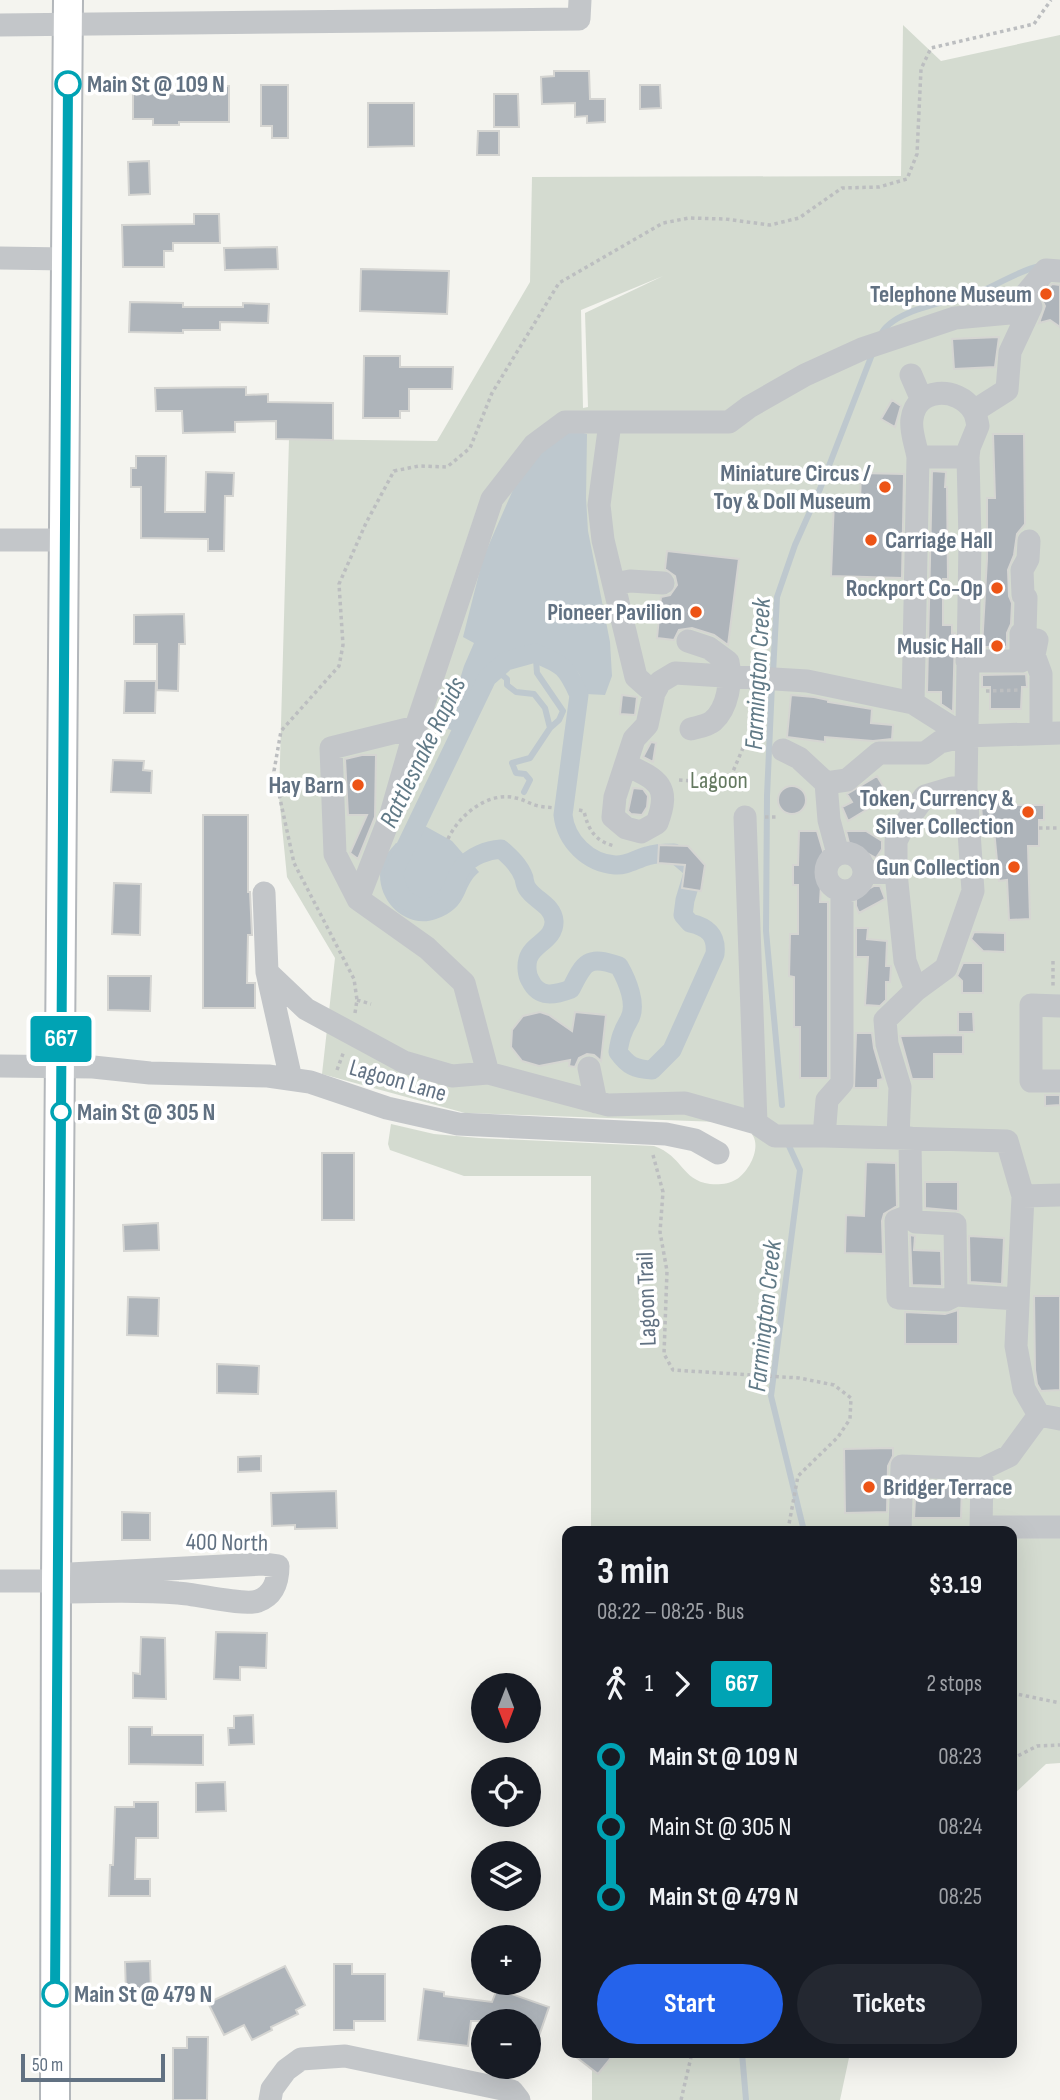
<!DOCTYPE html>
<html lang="en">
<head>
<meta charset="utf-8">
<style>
	:root { --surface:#171b24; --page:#242831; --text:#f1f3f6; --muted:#9ea1a6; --accent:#2563eb }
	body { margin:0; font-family:"Sofia Sans Condensed",sans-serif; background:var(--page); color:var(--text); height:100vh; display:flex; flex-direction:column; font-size:26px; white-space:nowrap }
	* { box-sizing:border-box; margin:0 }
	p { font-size:23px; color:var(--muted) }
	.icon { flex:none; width:38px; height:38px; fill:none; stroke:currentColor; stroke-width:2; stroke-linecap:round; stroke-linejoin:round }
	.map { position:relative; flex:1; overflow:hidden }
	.details { position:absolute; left:562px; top:1526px; width:455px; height:532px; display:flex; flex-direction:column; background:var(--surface); border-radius:14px; box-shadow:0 7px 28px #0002 }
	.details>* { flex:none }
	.badge { padding:0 14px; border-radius:5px; font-size:24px; line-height:46px }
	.needle { width:46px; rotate:180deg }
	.fabs { position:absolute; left:471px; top:1673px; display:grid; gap:14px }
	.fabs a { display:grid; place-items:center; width:70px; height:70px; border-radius:50%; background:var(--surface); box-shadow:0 7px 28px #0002; font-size:35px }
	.scale { position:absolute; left:21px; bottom:18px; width:144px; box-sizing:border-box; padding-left:7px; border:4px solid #617182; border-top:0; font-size:19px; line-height:24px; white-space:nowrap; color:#617182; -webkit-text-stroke:5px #fff; paint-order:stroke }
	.map>.badge { position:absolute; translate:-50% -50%; box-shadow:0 0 0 4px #fff }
	.legs { display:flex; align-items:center; gap:10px; height:77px; padding:0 35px; font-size:23px }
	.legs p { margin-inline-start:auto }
	.headline { display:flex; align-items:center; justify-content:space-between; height:119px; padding:0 35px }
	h1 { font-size:38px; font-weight:700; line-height:52px }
	.cta { display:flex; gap:14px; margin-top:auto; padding:14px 35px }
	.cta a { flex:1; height:80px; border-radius:42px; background:var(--accent); color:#fff; font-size:28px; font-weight:700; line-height:80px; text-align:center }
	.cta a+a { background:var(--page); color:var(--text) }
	ul { padding:0 35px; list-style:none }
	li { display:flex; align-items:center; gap:24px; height:70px; font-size:26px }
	li i { display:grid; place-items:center; width:10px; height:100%; margin:0 9px; background:currentColor }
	li i::after { content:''; width:18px; height:18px; margin:-9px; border:5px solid; border-radius:50%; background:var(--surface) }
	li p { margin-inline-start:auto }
	li:first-child i { background:linear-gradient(#0000 50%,currentColor 0) }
	li:last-child i { background:linear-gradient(currentColor 50%,#0000 0) }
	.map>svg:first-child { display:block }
	.green { fill:#d4dbd0; fill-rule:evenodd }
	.water { fill:#bec8ce }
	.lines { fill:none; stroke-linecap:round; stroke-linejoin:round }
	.stream { stroke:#bec8ce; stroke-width:6 }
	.canal { stroke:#bec8ce; stroke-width:19 }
	.building { fill:#aeb4ba; stroke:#d5d5d2; stroke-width:2 }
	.major-casing { stroke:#b3b7bb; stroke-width:32 }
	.path { stroke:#bcbec0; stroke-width:3.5; stroke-dasharray:3.5 3.5; stroke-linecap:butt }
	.minor { stroke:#c3c6c9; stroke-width:23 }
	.major { stroke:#fff; stroke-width:28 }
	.line-1-casing { stroke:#fff; stroke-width:16 }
	.line-1 { stroke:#00a3b4; stroke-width:10 }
	.stop-1-dot { fill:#fff; stroke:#00a3b4; stroke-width:3.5 }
	.poi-dot { fill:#ed5416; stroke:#fff; stroke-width:2.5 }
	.labels { text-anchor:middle; stroke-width:7; stroke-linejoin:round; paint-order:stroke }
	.stop-label { font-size:24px; font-weight:bold; fill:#617182; stroke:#fff; text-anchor:start }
	.poi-label { font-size:24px; font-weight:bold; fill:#617182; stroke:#fff; text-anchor:end }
	.park-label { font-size:24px; fill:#647960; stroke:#fff }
	.street-label { font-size:24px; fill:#617182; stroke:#fff }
	.water-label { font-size:26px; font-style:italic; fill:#617a87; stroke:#fff }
</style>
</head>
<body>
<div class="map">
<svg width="1060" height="2100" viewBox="0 0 1060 2100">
	<rect width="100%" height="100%" fill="#f4f4ef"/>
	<path class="green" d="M903 25 941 61 1060 35V1763L1046 1764 1012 1796V1531H591V1176H464L390 1150 388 1144 391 1124 434 1134 479 1138 654 1146C683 1156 681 1180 710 1184 719 1185 729 1184 737 1179 750 1171 766 1140 746 1129 739 1125 728 1124 720 1122L465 1113 322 1074 335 958 287 877 279 796 289 439 437 441 530 282 532 177 901 176ZM663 276 585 313 588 407 583 408 581 310Z
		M592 2053H850L840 2100H592Z"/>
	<path class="water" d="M569 429 587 434 586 498 588 531 610 642 612 676 605 695 586 694C584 688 582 680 579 674 560 645 520 638 494 661 474 677 465 709 454 731L445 728 464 666 474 643 463 637 483 558 523 467Z
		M414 820 452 841 479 872C460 888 470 907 436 919 402 931 370 893 383 860 386 854 392 848 396 843L402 845Z"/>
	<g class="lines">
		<path class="stream" d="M880 336C892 308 953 302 979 292 1000 284 1017 271 1040 266
			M535 646 537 673 563 711 559 720 550 728
			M773 673 777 597 795 545 820 489 873 352
			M501 674 507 679V685L516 692 534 694 545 708 550 728 530 758 512 763 516 773 525 774 530 780 524 792
			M772 684 767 796 766 931 782 1105
			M789 1146 800 1170 771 1396 804 1531
			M742 2053 746 2100"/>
		<path class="canal" d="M535 653C563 665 566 666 579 695L563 815C566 841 588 863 615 865 626 866 636 859 647 856 656 853 665 853 674 853L694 870 685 900 683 915 690 923C708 927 717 935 715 954L672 1050 652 1070C635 1069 628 1066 618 1052 620 1039 622 1032 629 1020 638 1005 627 980 619 966 588 955 584 962 571 989 555 995 539 999 530 980 527 975 526 966 528 959 532 944 555 940 554 921 553 905 534 900 527 888 526 887 524 880 524 878 520 866 510 857 501 849 488 850 470 856 462 868 454 878 454 893 443 901 419 919 394 898 394 871L487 678 506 661Z"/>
	</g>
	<path class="building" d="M554 71H589L590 99H605V122L587 123V116L575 117V103L542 104 541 77 554 76Z
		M261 85H288V138H272V126H261Z
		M640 85H660L661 108 640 109Z
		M207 86H229V122H179V125H153V119H133V93L207 94Z
		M494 94H518L519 127H494Z
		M368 103H414V146L368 147Z
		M478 131H499V155H477Z
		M149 161 150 194 129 195 128 162Z
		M194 214H219L220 243H173V251H164V267H123L122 225 194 224Z
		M277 247 278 269 225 270 224 248Z
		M361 269 449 271 447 314 360 311Z
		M1052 284 1060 285V327L1050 320 1039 323 1045 306 1041 298Z
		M130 302 183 303V307H243V303L269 304 268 323 220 322V330H183V333L129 332Z
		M999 337 995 367 954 369 952 339Z
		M364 356H400V367H453L452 389H409V411H400V418H363Z
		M246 387V395L268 394V402L333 403V440L276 439V421L235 422V432L183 433 182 411H156L155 388Z
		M892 400 901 406 895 427 881 419Z
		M993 434H1024L1025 524 1017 534 1014 555 1008 570 1009 596 1012 603 1011 624 1007 633V647H982L987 559V498H995Z
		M136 456H166L165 512H205L206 472 234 473 233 496H225L224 551H208V539L141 538V487H131V468H136Z
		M932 471 946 472 945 487H947L948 579H943V625H952V633H955L953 712 941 704V692H927Z
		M861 473 904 474 902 578 831 576 834 501 860 502Z
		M667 551 739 559 728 645 714 635 692 628 679 630 674 640 657 638 661 597 670 595 677 585 675 576 665 569Z
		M184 614 185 644H179L178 691 157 690V644H134V615Z
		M1026 674 1027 687H1022L1021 709H990V687H982V675Z
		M125 681H156L155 713H124Z
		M622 695 637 697 635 715 620 714Z
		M791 695 814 697 828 700V702L872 709 871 723 893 725 892 739 873 741 825 737V742L787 737Z
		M651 742 656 743 653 762 643 757Z
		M362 755H376L375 817 358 859 350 853 367 815H348L345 759Z
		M113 760 144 761 143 770 152 771 151 793 111 792Z
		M877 776 889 796 848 821 842 807 852 802 847 794Z
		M778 800a14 14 0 1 1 28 0a14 14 0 1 1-28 0Z
		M633 788 643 789 648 796 647 807 642 815 631 814 628 811Z
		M980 794 1010 795V805H1044V820H1039V846H1028L1030 919 1009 920 1007 880 999 881 994 830 983 829Z
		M203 815H248V892H250L252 935H248L247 983H255V1008H203Z
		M799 831H817L823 851 820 902H828V1078H800V1027H794V977L789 976 790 934H798V885H793V865H798Z
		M846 831H866L882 841V849L876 858 849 843Z
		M659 845 688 846 705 865 701 891 682 888 685 865 658 863Z
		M114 883 141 884 140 935 112 934Z
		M874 886H880L885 899 859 913 856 906V896Z
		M856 928H868L867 939 887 941 886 966H891L890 982H886V1000L880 1006 865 1005 868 957H856Z
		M974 932 1005 933V952L983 951 971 939Z
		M963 963H983V993H962V981L957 976Z
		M108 976H151L150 1011 108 1010Z
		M540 1012 549 1015 572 1031 575 1012 606 1015 601 1061 594 1055 587 1054 579 1058 575 1067 569 1066 570 1060 539 1066 522 1061 511 1047 512 1030 523 1016Z
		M958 1012H973L974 1032H958Z
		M856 1033H872L874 1048 883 1079 878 1080V1088H854Z
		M963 1035V1054H934V1079H912L900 1036Z
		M1045 1095H1060V1105L1045 1106Z
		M322 1153H354V1220H322Z
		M866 1162 896 1163 897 1206 884 1214 882 1221 883 1254 845 1253 846 1215 864 1216Z
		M925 1182H958V1211L925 1208Z
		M158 1223 159 1250 124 1251 123 1225Z
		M910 1235 915 1236 914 1250 941 1251 942 1286 912 1285Z
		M969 1236 1004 1238 1002 1284 970 1282Z
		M1034 1296H1060V1390L1041 1391 1037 1384 1035 1370Z
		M128 1297 159 1298 158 1336 127 1335Z
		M958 1310V1344H905V1312L945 1314Z
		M217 1364 259 1366 258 1394 217 1393Z
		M893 1448V1456L888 1466 887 1512 845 1513 844 1449Z
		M261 1456V1471L238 1472V1457Z
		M916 1481 962 1482 961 1518H914Z
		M336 1491 337 1528 295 1529V1525L272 1526 271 1493Z
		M122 1512 150 1513V1540H122Z
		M216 1632 267 1633 266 1668 240 1667V1680L214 1679Z
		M141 1637 165 1638 166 1699 133 1698V1673L140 1674Z
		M253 1715 254 1744 229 1745 228 1728H234V1716Z
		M129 1727H152V1735H203V1765L129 1764Z
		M225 1782 226 1811 196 1812V1783Z
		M134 1802H158V1838H136L135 1879H150V1896H109L110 1865H113L115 1807H134Z
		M150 1961 151 1992 126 1993 125 1962Z
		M334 1964H352V1974H385V2021H354V2030H334Z
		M285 1966 305 2005 296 2010 298 2014 271 2027 272 2030 252 2040 244 2025 224 2035 208 2003Z
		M424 1989 444 1992V1996L492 2002 497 1989 549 2007 531 2059 528 2058V2021H471L468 2046 418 2040Z
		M187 2037H208L207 2100H173V2048H187Z
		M571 2053H615L598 2074Z"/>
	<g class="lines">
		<g class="major-casing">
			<path id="major" d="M55 2100 56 1581 68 0"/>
		</g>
		<path class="path" d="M986 691 1020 690
			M679 780 728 783 743 748 763 749
			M579 810 584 811C588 830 596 842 615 846
			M765 817H777
			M1039 828H1060
			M448 839C459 815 488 791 516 798 522 799 527 802 532 804 539 807 547 807 555 808
			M1053 961V986
			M357 1000 371 1004
			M355 1013 357 1000 354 979 294 863 274 771 281 731 339 666 343 645 339 584 366 523 394 471 419 466 447 467 470 448 492 393 559 283 663 223 689 218 725 219 770 225 799 218 842 188 879 187 907 179 917 154 921 69 931 48 1034 24 1051 0
			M337 1070 344 1051
			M653 1155 663 1192 660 1232 667 1271 664 1354 673 1370 799 1378 834 1385 851 1398 850 1419 838 1437 798 1476 789 1524 790 1531
			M1012 1693 1060 1703
			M1012 1759 1037 1746 1060 1745
			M681 2100 692 2053"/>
		<path class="minor" d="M0 25 579 19 580 0
			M0 258 67 259
			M911 375 921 398
			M974 411 1007 390 1010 352 1031 307
			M610 423 599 505 603 540 636 677 654 693
			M918 457C916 445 910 431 912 419 916 387 957 386 973 410 976 414 977 421 978 426L969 448 968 457
			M0 540H65
			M614 584 630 581 663 583
			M1037 640 1034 655 1041 674V734
			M688 641 709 648 728 662C732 680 728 708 713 721 707 726 698 727 691 729
			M967 661H1021V634H1025L1026 598 1023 595 1022 570 1028 559 1029 541
			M416 727 492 499 534 445 565 422H729L749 407 805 375 862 349 955 318 1010 313 1046 270 1060 271
			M783 750 799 758 826 783 847 780 879 753H925L940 742 965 736 1060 733
			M627 765C658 780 671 786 657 823L641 832 626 828 613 817 615 797 634 739 647 725 654 693 660 682 675 673 807 681 913 703
			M826 783 829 820 838 854
			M826 872a19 19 0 1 1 38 0a19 19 0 1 1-38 0Z
			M865 871 896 873V841L904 825 925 796 952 788H966L970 541 968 457H918L913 703 965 736
			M896 873 905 961 916 990
			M842 891V1083L827 1100 824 1136 1007 1141 1023 1196 1060 1195
			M264 893 267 972 291 1079
			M358 899 391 814 416 727 331 748 335 854 358 899 427 948 464 983 488 1073
			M267 972 306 1009 404 1062 452 1076 488 1073 608 1105 685 1103 756 1123 745 817
			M1060 1006 1031 1005V1081H1060
			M0 1066 93 1067 150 1073 268 1076 310 1082 387 1108 458 1124 666 1134 695 1140 718 1153
			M589 1068 596 1102
			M756 1123 775 1136H824
			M898 1138 900 1087 887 1044 885 1020 916 990 946 968 973 891 966 788
			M910 1138 911 1215 896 1221 898 1298 946 1300 956 1295 1018 1299
			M1023 1196 1016 1346 1024 1389 1039 1415 1060 1419
			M911 1215 916 1222 955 1224 956 1295
			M981 1527H1060
			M900 1531 902 1466 982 1469
			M981 1531 982 1469 1009 1456 1039 1415
			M0 1581H56L70 1574 263 1564 278 1566C278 1581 274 1595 258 1601 243 1606 197 1594 178 1593 142 1590 106 1591 69 1592L56 1581
			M270 2100 272 2089 286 2070 301 2059 345 2056 512 2091 519 2100"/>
		<use href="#major" class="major"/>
	</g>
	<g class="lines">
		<g class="line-1-casing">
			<path id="line-1" d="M55 1994 68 84"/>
		</g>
		<use href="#line-1" class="line-1"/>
	</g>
	<g class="stop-1-dot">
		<circle cx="68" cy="84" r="12"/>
		<circle cx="61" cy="1112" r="9"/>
		<circle cx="55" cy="1994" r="12"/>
	</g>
	<g class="poi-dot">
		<circle cx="1046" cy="294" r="7"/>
		<circle cx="885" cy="487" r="7"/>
		<circle cx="871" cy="540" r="7"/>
		<circle cx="997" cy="588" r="7"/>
		<circle cx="696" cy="612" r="7"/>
		<circle cx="997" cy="646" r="7"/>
		<circle cx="358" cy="785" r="7"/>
		<circle cx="1028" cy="812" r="7"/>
		<circle cx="1014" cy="867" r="7"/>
		<circle cx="869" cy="1487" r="7"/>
	</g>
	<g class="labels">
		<g class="stop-label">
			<text x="87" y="92">Main St @ 109 N</text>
			<text x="77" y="1120">Main St @ 305 N</text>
			<text x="74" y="2002">Main St @ 479 N</text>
		</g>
		<g class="poi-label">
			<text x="1032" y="302">Telephone Museum</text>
			<text x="871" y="481">Miniature Circus /<tspan x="871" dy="28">Toy &amp; Doll Museum</tspan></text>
			<text x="885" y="548" text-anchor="start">Carriage Hall</text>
			<text x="983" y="596">Rockport Co-Op</text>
			<text x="682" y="620">Pioneer Pavilion</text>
			<text x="983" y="654">Music Hall</text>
			<text x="344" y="793">Hay Barn</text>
			<text x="1014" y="806">Token, Currency &amp;<tspan x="1014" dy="28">Silver Collection</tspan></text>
			<text x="1000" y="875">Gun Collection</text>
			<text x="883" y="1495" text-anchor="start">Bridger Terrace</text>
		</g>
		<g class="park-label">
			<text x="719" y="788">Lagoon</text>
		</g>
		<g class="street-label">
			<text transform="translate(398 1080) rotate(16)" y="8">Lagoon Lane</text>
			<text transform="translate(646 1299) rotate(-92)" y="8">Lagoon Trail</text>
			<text transform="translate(227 1542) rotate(1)" y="8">400 North</text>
		</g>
		<g class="water-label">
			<text transform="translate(757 674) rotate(-87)" y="9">Farmington Creek</text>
			<text transform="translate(422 752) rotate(-64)" y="9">Rattlesnake Rapids</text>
			<text transform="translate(764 1316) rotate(-84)" y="9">Farmington Creek</text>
		</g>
	</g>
</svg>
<div class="fabs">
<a><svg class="needle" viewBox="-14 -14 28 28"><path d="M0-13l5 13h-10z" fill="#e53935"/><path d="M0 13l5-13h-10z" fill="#9ea1a6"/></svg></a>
<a><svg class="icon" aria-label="locate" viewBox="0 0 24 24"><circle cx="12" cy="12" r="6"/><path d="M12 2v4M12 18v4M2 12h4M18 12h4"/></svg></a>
<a><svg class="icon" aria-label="layers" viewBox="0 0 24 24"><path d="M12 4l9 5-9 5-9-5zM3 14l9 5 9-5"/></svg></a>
<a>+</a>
<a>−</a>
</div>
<div class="scale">50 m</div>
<b class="badge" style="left:61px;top:1039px;background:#00a3b4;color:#fff">667</b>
<section class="details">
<div class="headline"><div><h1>3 min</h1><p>08:22 – 08:25 · Bus</p></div><b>$3.19</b></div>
<div class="legs"><svg class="icon" aria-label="walk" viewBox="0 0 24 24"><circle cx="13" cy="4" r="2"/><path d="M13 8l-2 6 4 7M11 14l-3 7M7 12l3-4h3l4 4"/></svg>1<svg class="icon" aria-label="forward" viewBox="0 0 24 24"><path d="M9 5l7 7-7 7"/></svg><b class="badge" style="background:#00a3b4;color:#fff">667</b><p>2 stops</p></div>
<ul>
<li><i style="color:#00a3b4"></i><b>Main St @ 109 N</b><p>08:23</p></li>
<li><i style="color:#00a3b4"></i><span>Main St @ 305 N</span><p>08:24</p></li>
<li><i style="color:#00a3b4"></i><b>Main St @ 479 N</b><p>08:25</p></li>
</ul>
<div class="cta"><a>Start</a><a>Tickets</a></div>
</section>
</div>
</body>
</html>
